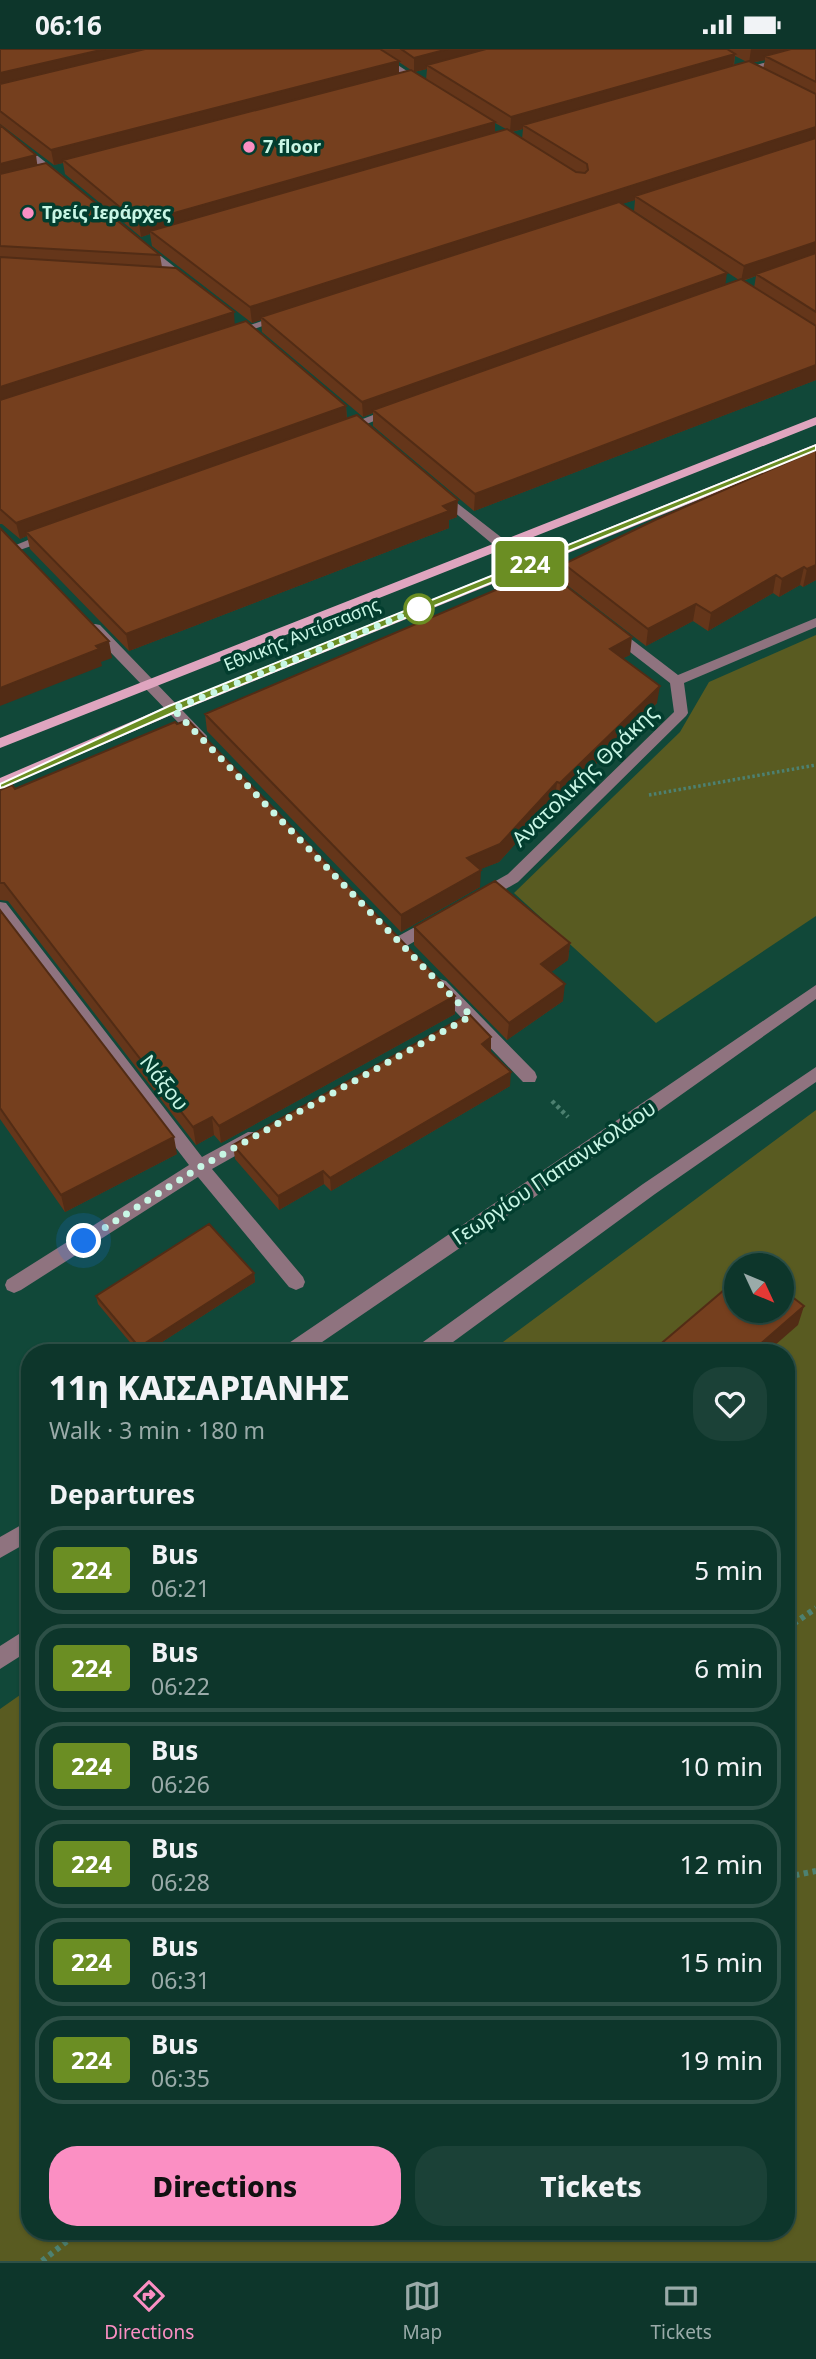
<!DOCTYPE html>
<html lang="en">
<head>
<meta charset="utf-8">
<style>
	:root { --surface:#0d362b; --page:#1b4137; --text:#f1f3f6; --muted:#9aaba9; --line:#2d5047; --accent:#fb8fc3 }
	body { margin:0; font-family:"Noto Sans",sans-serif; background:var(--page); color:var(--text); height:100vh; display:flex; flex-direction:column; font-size:26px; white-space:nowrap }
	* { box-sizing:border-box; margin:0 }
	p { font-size:23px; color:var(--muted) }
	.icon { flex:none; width:38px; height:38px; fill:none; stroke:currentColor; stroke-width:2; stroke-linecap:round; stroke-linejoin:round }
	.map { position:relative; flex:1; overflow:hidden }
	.side { position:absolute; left:21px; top:1295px; width:774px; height:896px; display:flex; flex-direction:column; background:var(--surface); border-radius:28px; box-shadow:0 2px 5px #0004,0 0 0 2px var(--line) }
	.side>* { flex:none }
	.badge { padding:0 14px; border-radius:5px; font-size:24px; line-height:46px }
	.needle { width:46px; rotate:134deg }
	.fabs { position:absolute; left:724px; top:1204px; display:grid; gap:14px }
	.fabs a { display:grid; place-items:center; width:70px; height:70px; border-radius:50%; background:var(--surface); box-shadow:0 2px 5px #0004,0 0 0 2px var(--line); font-size:35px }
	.you { position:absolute; width:35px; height:35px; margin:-18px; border:5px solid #fff; border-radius:50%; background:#1a73e8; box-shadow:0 0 0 10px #1a73e833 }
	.map>.badge { position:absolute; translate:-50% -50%; box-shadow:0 0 0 4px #fff }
	h2 { padding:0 28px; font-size:26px; line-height:63px }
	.round { display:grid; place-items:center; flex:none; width:74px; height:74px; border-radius:28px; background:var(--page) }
	.head { display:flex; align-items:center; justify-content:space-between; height:119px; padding:0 28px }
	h1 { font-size:33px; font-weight:800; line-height:52px }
	.primary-button { display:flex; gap:14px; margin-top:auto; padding:14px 28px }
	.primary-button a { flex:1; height:80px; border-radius:28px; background:var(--accent); color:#111; font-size:28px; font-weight:800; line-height:80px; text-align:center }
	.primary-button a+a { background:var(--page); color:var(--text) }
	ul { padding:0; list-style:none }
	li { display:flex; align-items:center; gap:21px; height:88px; margin:0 14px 10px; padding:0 14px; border:4px solid var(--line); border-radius:28px }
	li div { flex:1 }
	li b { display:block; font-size:26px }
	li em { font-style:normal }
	li .badge { min-width:77px; font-weight:700; text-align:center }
	.status { display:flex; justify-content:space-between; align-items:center; height:49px; padding:0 35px; background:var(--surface); direction:ltr }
	.status svg { height:19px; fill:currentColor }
	.menu { display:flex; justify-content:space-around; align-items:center; height:98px; border-top:2px solid var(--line); background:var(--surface); font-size:19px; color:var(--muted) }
	.menu a { display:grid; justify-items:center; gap:4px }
	.menu .current { color:var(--accent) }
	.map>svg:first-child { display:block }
	.green { fill:#595b21; fill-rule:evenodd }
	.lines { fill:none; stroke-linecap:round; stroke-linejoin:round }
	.path-far2 { stroke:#4d8171; stroke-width:3.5; stroke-dasharray:2.5 2.5; stroke-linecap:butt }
	.path-far1 { stroke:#4d8171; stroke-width:4.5; stroke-dasharray:3.5 3.5; stroke-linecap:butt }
	.path { stroke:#4d8171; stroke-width:6; stroke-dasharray:4.5 4.5; stroke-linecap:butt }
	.minor { fill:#8f737f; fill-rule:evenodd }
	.major { fill:#dfa5bf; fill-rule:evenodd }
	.wall { fill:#65361a; fill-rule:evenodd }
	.shaded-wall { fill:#522c15 }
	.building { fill:#753f1e; stroke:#522c15; stroke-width:2 }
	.line { fill:#6b8e23; stroke:#fff; stroke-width:2 }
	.walk { stroke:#c8f6e5; stroke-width:7; stroke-dasharray:0 12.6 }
	.poi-dot { fill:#fb8fc3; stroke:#023d2e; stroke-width:2.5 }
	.stop-dot { fill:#fff; stroke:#6b8e23; stroke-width:3.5 }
	.labels { text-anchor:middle; stroke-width:7; stroke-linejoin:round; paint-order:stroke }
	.far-poi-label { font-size:18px; font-weight:bold; fill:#c8f6e5; stroke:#023d2e; text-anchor:start }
	.far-street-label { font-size:18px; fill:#c8f6e5; stroke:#023d2e }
	.street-label { font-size:21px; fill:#c8f6e5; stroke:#023d2e }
</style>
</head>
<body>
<div class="status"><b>06:16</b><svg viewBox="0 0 49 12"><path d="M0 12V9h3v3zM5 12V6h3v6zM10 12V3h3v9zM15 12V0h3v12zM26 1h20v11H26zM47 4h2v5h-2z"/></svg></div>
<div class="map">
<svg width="816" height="2212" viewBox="0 0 816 2212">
	<rect width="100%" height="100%" fill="#114839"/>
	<path class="green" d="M816 586V867L656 974 514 844 680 683 709 633Z
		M816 1061V2212H0V1660L30 1639V2182H786V1304H488ZM737 1216H782V1262H737Z"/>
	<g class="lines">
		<path class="path-far2" d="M649 746 816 716"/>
		<path class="path-far1" d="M552 1052 568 1068"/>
		<path class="path" d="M786 1580 816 1559
			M786 1828 816 1822
			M42 2212 80 2182"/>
		<path class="minor" d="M363 0H373L427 35 419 37Z
			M810 0H816V4L735 27 730 24Z
			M0 77 63 127V131H55L0 85Z
			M139 196H147L191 231V235H183L139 200Z
			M279 266 289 268 234 287 224 285Z
			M391 359 401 361 347 383 337 380Z
			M439 440 506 492V498H496L435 447V441Z
			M50 482 56 486 54 489 17 502 11 498Z
			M528 512 563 537V543H553L523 519V513Z
			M816 569V578L684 634 688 664 686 667 518 833 486 851H476L473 847 476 843 508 825 674 663 670 634 608 586V580H618L678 626Z
			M95 575 100 576 207 687V693H197L90 582V576Z
			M0 853 6 854 202 1108 248 1083H260L263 1088 260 1093 212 1120 303 1228 305 1233 303 1238 296 1241 289 1238 198 1128 21 1241 14 1244 7 1241 5 1236 7 1231 189 1116 0 869Z
			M435 867 443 873 441 877 405 898H393L391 894 393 890Z
			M440 930 446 932 535 1023 537 1028 535 1033H523L434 940 432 936Z
			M816 936V950L602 1102 306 1304H281L283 1298Z
			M816 1018V1033L655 1145 438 1304H414L416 1298 643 1135Z
			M30 1471V1492L0 1509V1488Z
			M30 1578V1601L0 1620V1597Z"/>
		<path class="major" d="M816 368V376L0 699V689Z
			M816 395V403L178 663 0 740V729L168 657Z"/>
	</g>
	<path class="wall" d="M0 0H816V331L474 462 373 377V364L363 368 262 283 261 271 252 274 152 197 150 185 141 188 65 125 63 114 54 116 0 75ZM735 7 747 13 734 17ZM765 11 763 20 751 14ZM399 13 414 23 427 20 426 31 399 25ZM495 74 506 80 495 84ZM523 80 522 90 512 83ZM635 151 634 162 739 231 725 236 621 155ZM756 227 754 239 743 232Z
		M0 76 38 116 160 206 162 218 235 276 346 357 347 370 457 468 449 471V479L129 602 30 500 27 487 20 490 2 475H0Z
		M816 401V531L803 538 800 536 779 548 773 544 708 582 693 572 646 597 563 533 564 515Z
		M630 606 623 609 657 654 559 752 555 750 499 813 480 820V838L401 883 207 682 205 665Z
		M15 740 455 965 221 1094 214 1086 196 1096 8 852 0 851V741Z
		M0 861 177 1105 65 1163 0 1070Z
		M414 878 570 894 568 911 551 923 563 952 507 991 414 896Z
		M490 1003 510 1037 331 1142 324 1135 279 1161 235 1110 233 1096Z
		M254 1224 255 1233 145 1304H139L98 1255 96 1247Z"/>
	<path class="shaded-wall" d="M105 0H168L0 39V24Z
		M448 0H503L427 16V20L414 23V9Z
		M751 0H809L765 7V11L749 14Z
		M735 5 733 19 523 76V80L510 83 511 68Z
		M399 12V27L63 111V114L54 116 51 101Z
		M495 73V87L150 182V185L141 188 139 174Z
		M816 78V92L635 147V151L264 270 261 268V271L252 274 250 258Z
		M36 106 38 121 0 130V115Z
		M816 193V207L756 225V227L741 232 744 217Z
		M727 224 725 238 373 361V364L363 368 362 353Z
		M234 263 235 279 0 355V338Z
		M816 316V331L474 462 475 445Z
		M346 357 347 373 26 483 27 487 20 490 16 474Z
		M458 451 457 468 449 471V479L129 602 126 585Z
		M816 516V531L803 538 807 520Z
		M804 518 800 536 779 548 782 530Z
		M776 526 773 544 708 582 711 564Z
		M696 555 693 572 646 597 648 580Z
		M632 588 630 606 608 617 610 600Z
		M109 592 112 609 101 613 102 617 0 657V639Z
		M660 637 657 654 559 752 560 734Z
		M557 733 555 750 499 813 466 826 467 809Z
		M481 821 480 838 401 883V866Z
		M570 894 568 911 539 932 541 915Z
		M565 935 563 952 507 991 509 974Z
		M455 947V965L221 1094 219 1077Z
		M491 988V1003L482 995Z
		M511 1023 510 1037 331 1142 330 1129Z
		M212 1068 214 1086 196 1096 193 1078Z
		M174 1088 177 1105 65 1163 61 1146Z
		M323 1122 324 1135 279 1161 278 1147Z
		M254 1224 255 1233 145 1304H140L139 1298Z
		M804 1257 798 1276 766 1304H750Z"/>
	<path class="building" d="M0 0H105L0 24Z
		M145 0H380L399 12 51 101 0 62V35Z
		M401 0H448L414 9Z
		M486 0H727L735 5 511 68 427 16Z
		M791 0H816V33L765 7Z
		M749 12 816 45V78L250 258 150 182 507 80 576 123 585 124 588 121 587 115 523 76Z
		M411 21 495 73 139 174 63 111Z
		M0 76 36 106 0 115Z
		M816 89V193L744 217 635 147Z
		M46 114 160 206 0 197V125Z
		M619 153 727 224 362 353 261 268Z
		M816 204V263L756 225Z
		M0 208 176 219 234 263 0 338Z
		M741 230 816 277V316L475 445 373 361Z
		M246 272 346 357 16 474 0 460V351Z
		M357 366 458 451 443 457 449 462 126 585 26 483Z
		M816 401V516L807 520 804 518 782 530 776 526 711 564 696 555 648 580 564 515 655 471Z
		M0 479 109 592 96 597 99 600 0 639Z
		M548 523 632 588 610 600 660 637 560 734 557 733 500 795 467 809 481 821 401 866 205 665 519 531 524 535Z
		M188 671 455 947 219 1077 212 1068 193 1078 4 834H0V741L12 736 15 740 175 673 177 675Z
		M495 832 570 894 541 915 565 935 509 974 414 878Z
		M0 861 174 1088 61 1146 0 1059Z
		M469 965 491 988 482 995 511 1023 330 1129 323 1122 278 1147 233 1096Z
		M209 1175 254 1224 139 1298 96 1247Z
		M737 1230V1262H782V1240L804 1257 750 1304H650Z
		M617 1294 628 1304H605Z"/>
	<path class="line" d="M816 396V401L177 662 4 738 0 739V735L169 657Z"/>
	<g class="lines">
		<path class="walk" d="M84 1192 200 1118 471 967 173 660 419 560"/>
	</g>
	<g class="poi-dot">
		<circle cx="249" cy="98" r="7"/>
		<circle cx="28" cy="164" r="7"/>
	</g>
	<circle class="stop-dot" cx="419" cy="560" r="14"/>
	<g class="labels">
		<g class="far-poi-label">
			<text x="263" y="104">7 floor</text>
			<text x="42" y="170">Τρείς Ιεράρχες</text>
		</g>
		<g class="far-street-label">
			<text transform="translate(302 586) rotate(-22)" y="6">Εθνικής Αντίστασης</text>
		</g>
		<g class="street-label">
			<text transform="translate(585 727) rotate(-44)" y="7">Ανατολικής Θράκης</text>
			<text transform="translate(164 1034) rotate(52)" y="7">Νάξου</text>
			<text transform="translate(554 1124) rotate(-34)" y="7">Γεωργίου Παπανικολάου</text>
		</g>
	</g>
</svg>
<div class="fabs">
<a><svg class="needle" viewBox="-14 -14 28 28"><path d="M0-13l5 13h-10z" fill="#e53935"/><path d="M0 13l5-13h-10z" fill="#9aaba9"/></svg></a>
</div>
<div class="you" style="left:84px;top:1192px"></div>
<b class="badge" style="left:530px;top:515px;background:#6b8e23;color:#fff">224</b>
<section class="side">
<div class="head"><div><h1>11η ΚΑΙΣΑΡΙΑΝΗΣ</h1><p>Walk · 3 min · 180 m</p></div><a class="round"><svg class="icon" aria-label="heart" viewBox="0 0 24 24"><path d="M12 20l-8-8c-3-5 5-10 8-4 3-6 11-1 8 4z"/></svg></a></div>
<h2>Departures</h2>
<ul>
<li><span class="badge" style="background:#6b8e23;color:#fff">224</span><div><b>Bus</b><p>06:21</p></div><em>5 min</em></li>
<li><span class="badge" style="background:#6b8e23;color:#fff">224</span><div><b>Bus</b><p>06:22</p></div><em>6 min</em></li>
<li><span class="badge" style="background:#6b8e23;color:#fff">224</span><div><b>Bus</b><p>06:26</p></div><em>10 min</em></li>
<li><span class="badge" style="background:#6b8e23;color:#fff">224</span><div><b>Bus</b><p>06:28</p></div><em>12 min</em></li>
<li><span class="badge" style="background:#6b8e23;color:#fff">224</span><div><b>Bus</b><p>06:31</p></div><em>15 min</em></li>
<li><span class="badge" style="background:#6b8e23;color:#fff">224</span><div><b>Bus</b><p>06:35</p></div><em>19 min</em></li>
</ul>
<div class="primary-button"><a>Directions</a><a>Tickets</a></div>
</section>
</div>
<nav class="menu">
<a class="current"><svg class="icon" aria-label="directions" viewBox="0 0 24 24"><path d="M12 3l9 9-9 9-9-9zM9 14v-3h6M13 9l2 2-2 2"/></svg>Directions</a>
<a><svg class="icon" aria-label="map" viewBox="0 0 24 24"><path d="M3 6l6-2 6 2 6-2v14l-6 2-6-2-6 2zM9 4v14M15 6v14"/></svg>Map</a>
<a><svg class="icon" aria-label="tickets" viewBox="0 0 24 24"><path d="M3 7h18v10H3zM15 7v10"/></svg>Tickets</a>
</nav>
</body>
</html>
